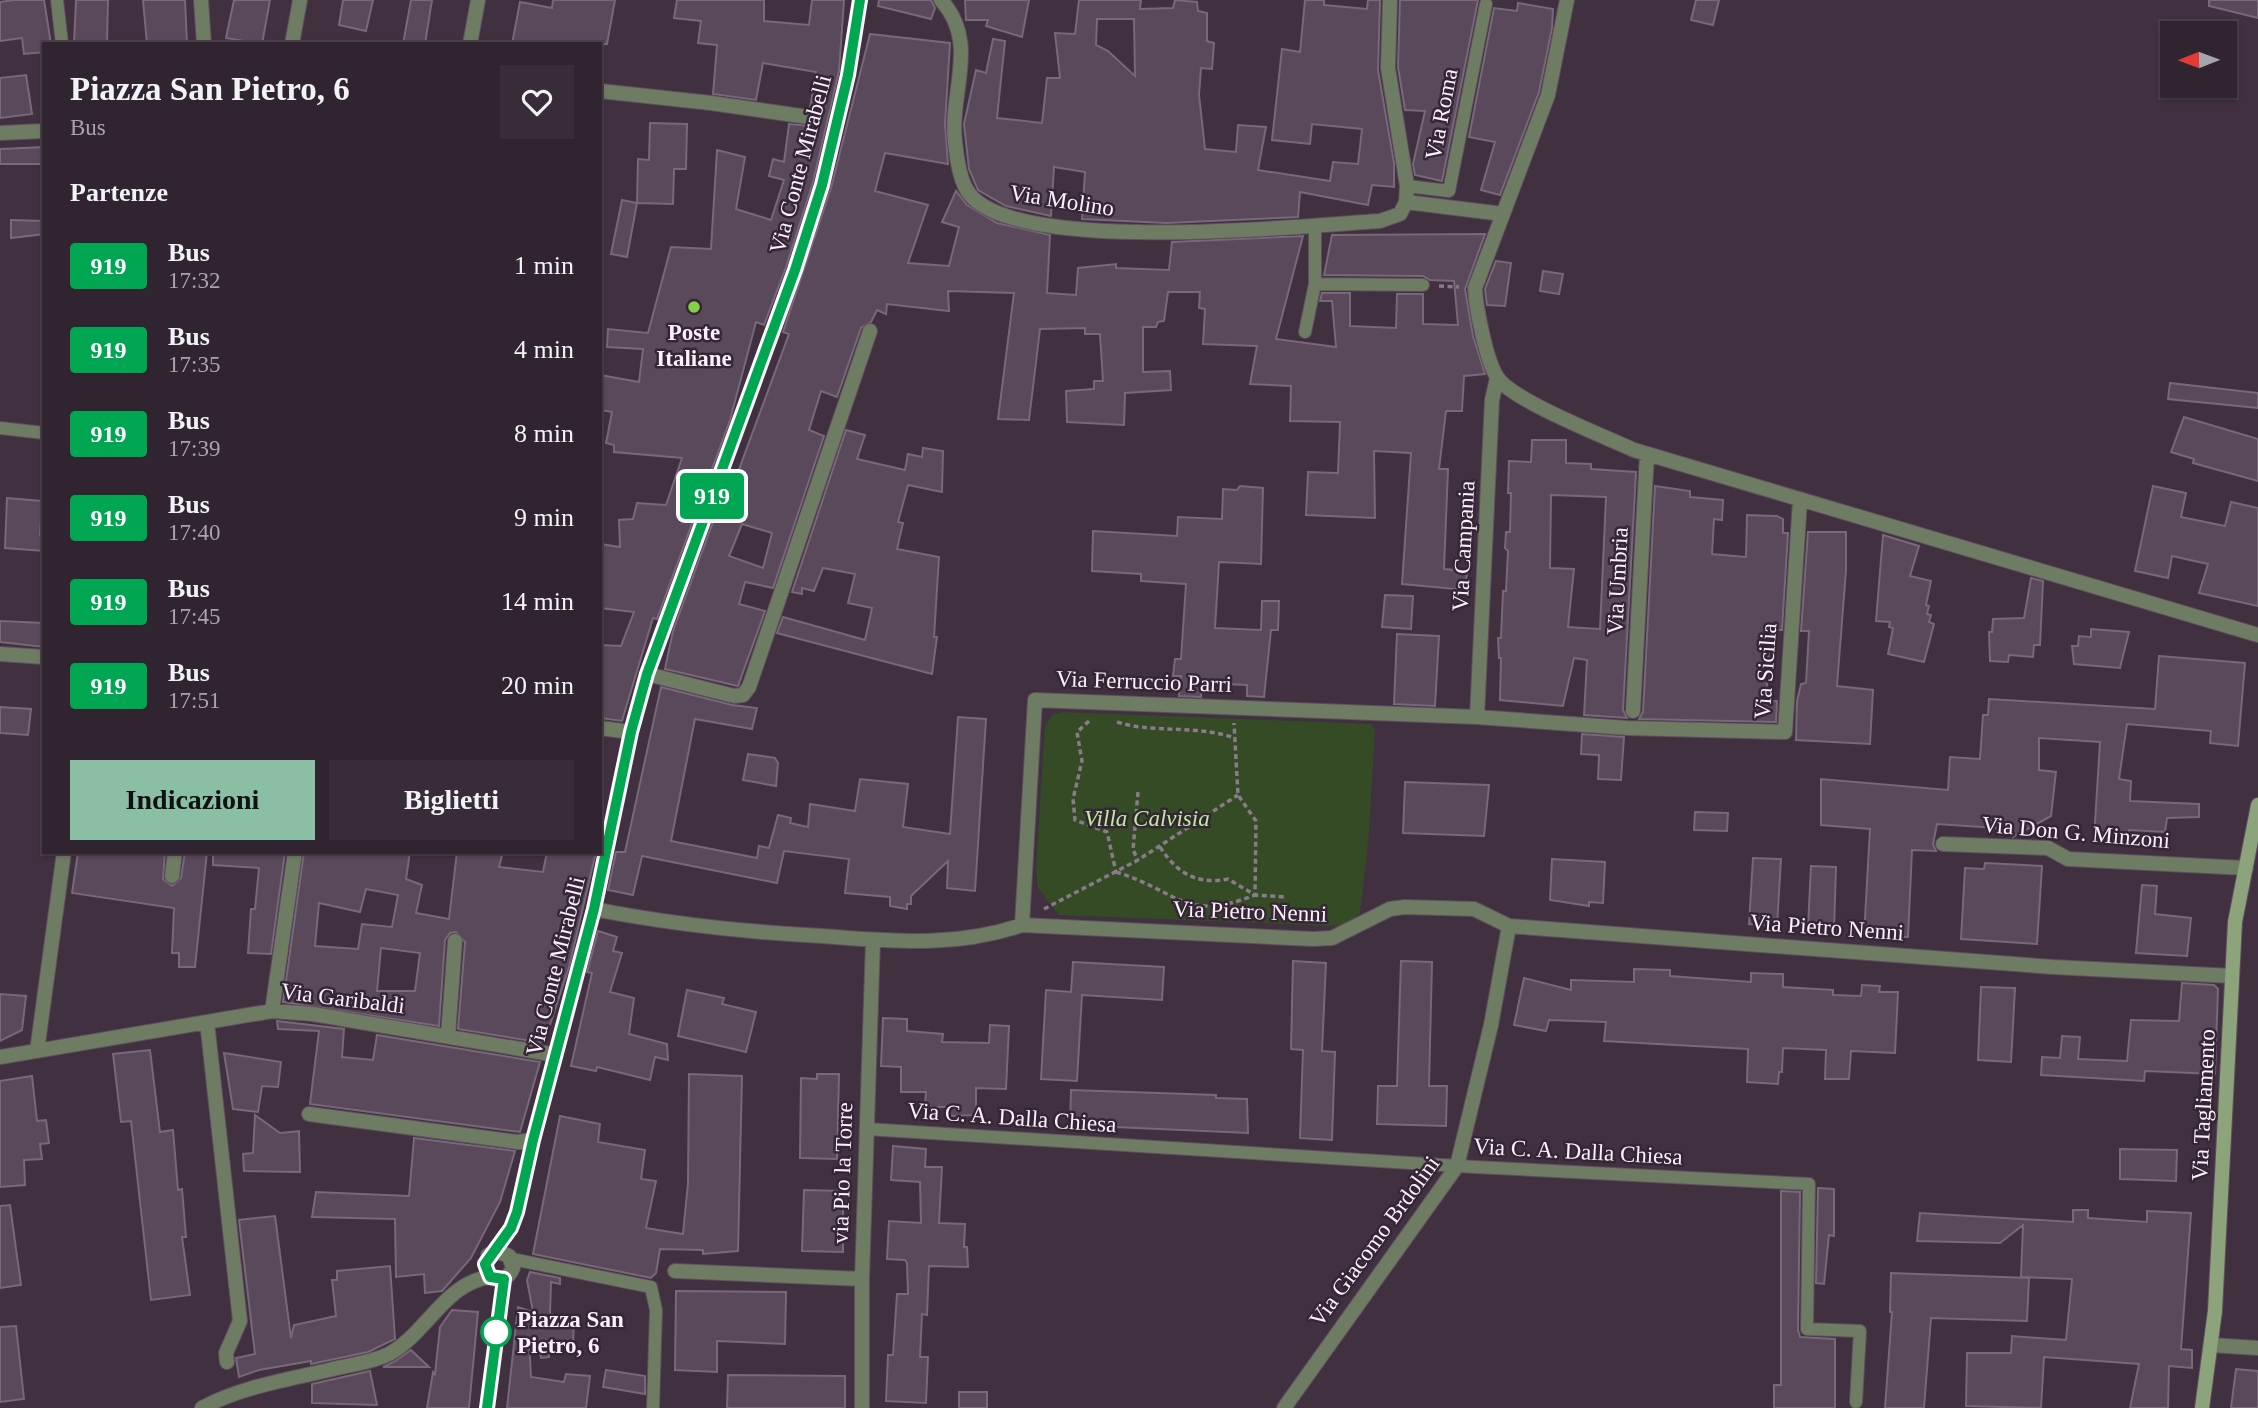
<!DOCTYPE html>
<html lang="it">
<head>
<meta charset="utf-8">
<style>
	:root { --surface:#302430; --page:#382c38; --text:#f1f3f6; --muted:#a8a4ab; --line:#4b414c; --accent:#8abfa5 }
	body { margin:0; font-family:Georgia,serif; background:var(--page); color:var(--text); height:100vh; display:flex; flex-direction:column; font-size:26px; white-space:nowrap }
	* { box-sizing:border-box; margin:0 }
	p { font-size:23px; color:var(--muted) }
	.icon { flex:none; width:38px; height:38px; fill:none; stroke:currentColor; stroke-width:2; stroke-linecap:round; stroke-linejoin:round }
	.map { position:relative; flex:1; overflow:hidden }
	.drawer { position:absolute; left:42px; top:42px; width:560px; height:812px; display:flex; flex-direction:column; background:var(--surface); border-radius:0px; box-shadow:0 2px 5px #0004,0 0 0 2px var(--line) }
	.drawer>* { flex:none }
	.badge { padding:0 14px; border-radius:5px; font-size:24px; line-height:46px }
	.needle { width:46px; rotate:269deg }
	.buttons { position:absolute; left:2160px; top:21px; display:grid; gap:14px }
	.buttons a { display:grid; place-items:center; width:77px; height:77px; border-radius:0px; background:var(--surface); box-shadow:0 2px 5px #0004,0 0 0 2px var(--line); font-size:35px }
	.map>.badge { position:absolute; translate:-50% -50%; box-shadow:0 0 0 4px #fff }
	h2 { padding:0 28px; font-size:26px; line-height:63px }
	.round { display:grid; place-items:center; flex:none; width:74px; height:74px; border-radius:0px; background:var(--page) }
	.headline { display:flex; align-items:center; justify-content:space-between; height:119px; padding:0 28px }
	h1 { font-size:33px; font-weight:700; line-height:52px }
	.cta { display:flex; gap:14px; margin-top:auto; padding:14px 28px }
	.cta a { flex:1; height:80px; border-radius:0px; background:var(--accent); color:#111; font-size:28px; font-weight:700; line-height:80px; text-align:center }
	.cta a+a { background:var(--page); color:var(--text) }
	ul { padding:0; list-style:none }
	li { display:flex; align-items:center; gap:21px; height:84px; padding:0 28px }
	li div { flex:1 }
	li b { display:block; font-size:26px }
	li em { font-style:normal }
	li .badge { min-width:77px; font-weight:700; text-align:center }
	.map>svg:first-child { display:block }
	.green { fill:#354b25 }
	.building { fill:#59495a; stroke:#79677a; stroke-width:2; fill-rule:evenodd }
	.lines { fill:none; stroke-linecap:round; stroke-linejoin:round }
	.pedestrian-tunnel { stroke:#5c4d5c; stroke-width:14; stroke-dasharray:14 7; stroke-linecap:butt }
	.service-casing { stroke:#5e4f5e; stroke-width:14 }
	.pedestrian-casing { stroke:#5e4f5e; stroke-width:16 }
	.minor-casing { stroke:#5e4f5e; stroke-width:16 }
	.secondary-casing { stroke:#5e4f5e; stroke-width:16 }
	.path { stroke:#897b89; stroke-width:3.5; stroke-dasharray:5 3.5; stroke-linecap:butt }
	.service { stroke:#6e7c64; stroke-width:12 }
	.pedestrian { stroke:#6e7c64; stroke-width:14 }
	.minor { stroke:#6e7c64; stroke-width:14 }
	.secondary { stroke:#8ca37c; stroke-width:14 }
	.line-casing { stroke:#fff; stroke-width:16 }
	.line { stroke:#00a651; stroke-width:10 }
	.poi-dot { fill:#88cf49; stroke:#352636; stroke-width:2.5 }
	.stop-dot { fill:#fff; stroke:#00a651; stroke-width:3.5 }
	.labels { text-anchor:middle; stroke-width:5; stroke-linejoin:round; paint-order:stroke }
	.street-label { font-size:23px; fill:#fbf0fb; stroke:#352636 }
	.poi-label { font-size:23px; font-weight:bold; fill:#fbf0fb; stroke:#352636 }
	.park-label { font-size:23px; font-style:italic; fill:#bded9a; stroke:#352636 }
	.stop-label { font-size:23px; font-weight:bold; fill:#fbf0fb; stroke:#352636; text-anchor:start }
</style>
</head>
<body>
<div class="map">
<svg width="2258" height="1408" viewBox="0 0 2258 1408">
	<rect width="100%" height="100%" fill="#403040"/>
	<path class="green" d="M1063 712 1371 724 1375 730 1369 832 1360 913 1346 925 1334 926 1059 915 1038 888 1036 871 1045 726 1052 715Z"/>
	<path class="building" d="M14 0H44L51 44H44V52L24 54 22 38 0 41V2Z
		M76 0H108L107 44H74Z
		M143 0H185L187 44H147Z
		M234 0H270L262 44 226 38Z
		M343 0H373L366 31 339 25Z
		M411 0H432L425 44H403Z
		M553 0H615L607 44H512L520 2 552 8Z
		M677 0H764V21L809 25 812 0H844L839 71 813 182 786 267 764 325 756 322 730 420 657 619 653 618 622 721 600 718V645L621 646 634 612 600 608V544L620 547 619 520 633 519 637 503 666 505 682 458 614 452V445L606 443 612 412 600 410V375L639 382 643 349 607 347 608 329 648 333 671 247 711 249 717 150 745 157 736 209 771 220 784 180 769 176 773 159 784 162 789 124 811 126 818 118 810 108 816 72 763 63 756 100 713 94 717 45 698 43 701 21 674 18Z
		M879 0H931L935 8 931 19 878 6Z
		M965 0H1029L1022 37 986 26 988 20H966Z
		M1079 0H1141L1140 9 1173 8 1175 0 1197 2 1198 11 1207 13V41L1214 43 1212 69 1201 68 1199 95 1205 149 1236 152 1238 125 1266 127 1258 170 1330 181 1333 162 1358 164 1362 129 1312 124 1310 144 1272 140 1282 49 1300 52 1305 0H1324V5L1367 9 1368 0H1380L1378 70 1394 163V187L1372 185 1368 205 1300 192 1298 217 1166 223 1082 219 1085 172 1054 167 1051 216 1006 206 978 190 969 169 964 124 976 70 986 73 993 39 1005 41 997 118 1042 123 1047 78H1060L1055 33 1075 34ZM1097 19H1134L1135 76 1108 51 1096 45Z
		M1400 0H1478L1442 181 1415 175 1413 164 1425 111 1405 110 1398 67Z
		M1696 0H1719L1713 25 1691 20Z
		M2209 0H2258V18L2209 6Z
		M1518 3 1553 9 1552 28 1539 92 1500 195 1481 190 1495 142 1469 137 1494 8 1517 11Z
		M870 34 950 43 945 124 948 164 885 153 875 191 928 205 908 263 949 266 959 227 942 222 956 191 967 205 997 223 1050 235 1047 293 1076 295 1078 268 1116 264V268L1169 270 1172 242 1303 236 1276 339 1336 347 1332 301H1320L1322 293H1350V326L1396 328 1397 294H1423V324L1458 325 1454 281 1430 280 1423 276 1324 275 1332 235 1485 234 1465 289 1473 336 1485 374 1464 376 1462 411H1446L1439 469H1448L1444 569 1467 571 1466 590 1402 584 1411 453 1374 451 1375 518 1306 515 1308 472 1338 473 1340 422 1290 421 1291 386 1250 384 1257 346 1203 344 1205 309 1199 308 1200 292H1168L1164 321 1158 322 1156 327H1143V372L1170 371 1171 390 1125 393 1124 425 1067 422 1066 391 1094 389V381H1103L1100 334H1085V328L1040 329 1029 420 998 419 1014 293 948 291 949 311 887 304 886 314 877 310 871 322 861 328 837 397 821 391 809 430 824 436 773 588 745 582 739 604 765 611 738 686 665 669 673 631 732 470 738 472 789 334 783 332 831 188ZM742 524 772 533 763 568 729 556Z
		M26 75 32 114 0 118V78Z
		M650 123 687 124 686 169H674L673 204 637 203 638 159 649 160Z
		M44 147V164H0V149Z
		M622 200 637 203 627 257 611 254Z
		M11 220 44 221V234L11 238Z
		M1496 261 1511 263 1505 306 1487 305 1485 289Z
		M1543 271 1563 274 1559 294 1540 291Z
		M2170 383 2258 393V408L2168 399Z
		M2184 417 2258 439V481L2193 463 2194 459 2171 452Z
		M846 430 865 435 857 459 905 470 908 454 922 457 923 448 943 451 942 492 908 485 898 522 903 523 897 549 939 557 934 637H937L932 674 777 633 783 617 865 640 872 608 848 603 855 574 823 568 814 591 802 588V594L792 592Z
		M1532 440H1566V463L1591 464V469L1636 472 1623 710 1627 718 1584 715 1587 660 1574 658 1563 706 1500 700 1501 658H1499L1498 638H1501L1503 591H1506L1508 551 1505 548 1506 532H1510L1511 493H1508L1509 461 1531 462ZM1551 495 1606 497 1600 629 1568 627 1574 569 1550 568Z
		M1240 486 1263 488 1261 564 1219 562 1215 628 1261 630 1262 601H1279L1278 630H1271L1264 697 1247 696V685L1202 683 1201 697 1179 696 1181 676H1173L1175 659H1181L1186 584 1141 581V574L1092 571 1093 531 1177 536 1178 517 1222 519 1223 489 1237 490Z
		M1655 486 1690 491V497L1723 500 1722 520 1714 519 1712 554 1746 557 1747 515 1777 516 1783 519V533H1788L1782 630H1770L1766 701H1777L1776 722 1639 719 1643 712Z
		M2153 486 2186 493 2181 517 2225 526 2231 502 2258 508V606L2199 593 2208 564 2172 556 2168 578 2135 571Z
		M7 498 42 501 40 535H44V551L5 548Z
		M1808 532H1846V570L1837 686 1873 690 1870 744 1796 740 1797 701 1801 684 1806 683 1809 631H1801Z
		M1883 535 1919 546 1910 576 1931 581 1926 605 1929 606 1927 614 1931 615 1929 622 1934 624 1924 662 1888 654 1893 628 1889 627 1890 622 1876 621Z
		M2031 578 2043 581 2040 645H2034L2033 657 2009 655 2008 662 1990 661 1989 632H1992L1993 619 2024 618Z
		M1385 595 1413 596 1411 629 1382 627Z
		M0 621 44 623V647L0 642Z
		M2091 629 2129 632 2120 668 2074 664 2072 646H2078L2079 636 2091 637Z
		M1397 634 1439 636 1435 706 1394 704Z
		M2159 656 2245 663 2238 746 2210 743 2211 731 2127 724 2119 779 2131 781 2130 801 2199 804V817L2167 818 2165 832 2129 830 2128 840 2094 839 2100 742 2039 738V770L2056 772 2051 816 2013 837 2012 829 1937 824 1933 844 1936 851 1912 850 1908 937 1864 936 1870 829 1821 825V779L1948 790 1950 757 1980 759 1983 715H1988L1989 699 2155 709Z
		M661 687 732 705 757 708 752 729 695 719 671 841 757 858 759 846 769 848 778 815 791 818 790 823 808 827 810 804 855 811 860 779 908 784 903 827 950 834 958 717 986 719 975 891 947 888 948 861 911 896V904H907V909L890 906V897L845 893 849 859 784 851 777 883 642 856 633 895 608 890 616 852H625Z
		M0 707 31 709 28 735 0 733Z
		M1582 734 1624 737 1621 780 1598 779 1599 755 1581 754Z
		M748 754 775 758 778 763 776 786 743 780Z
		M1405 782 1489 785 1484 836 1403 833Z
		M1695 812 1728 813 1727 831 1694 830Z
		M78 852H165L163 879 172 886 181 878 185 852H207L195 967H179V953H172L174 908 72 893Z
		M213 852H285L271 954 248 953 251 909H255L259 868 213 865Z
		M304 852 377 855V852L391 855 392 852H410L406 879 422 885 416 913 449 919 457 852H503L499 867 543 872 547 852H596L569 967 544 1043 458 1029 465 942 456 932 450 933 445 940 439 1026 283 1002ZM366 889 398 895 392 927 362 924 358 949 315 946 319 903 360 912ZM381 948 420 953 415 991H377Z
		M1753 858 1781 859 1777 926 1749 924Z
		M1552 859 1605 862 1603 903 1589 902V906L1550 900Z
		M1985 863 2042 866 2037 944 1961 939 1965 868 1984 869Z
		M1811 866 1836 867 1834 929 1808 927Z
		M2142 885 2157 886 2155 914 2191 918 2187 956 2136 953Z
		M598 931 617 937 613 951 622 953 610 992 634 998 629 1034 667 1044 668 1060 655 1057 650 1080 597 1067 596 1071 571 1066 592 973 587 972Z
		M1293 961 1326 963 1322 1051 1335 1052 1332 1140 1300 1138 1303 1050 1291 1049Z
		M1401 961 1432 962 1429 1086H1447L1446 1126 1377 1124 1378 1086H1397Z
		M1073 962 1164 967 1162 1000 1082 995 1077 1081 1041 1079 1046 990 1071 992Z
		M1634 969 1670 970V976L1751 982V973L1783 974V987L1833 990V995L1861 996 1862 985 1880 986 1879 992H1898L1895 1053 1851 1051 1849 1079H1825L1826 1050 1783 1048 1782 1072H1779L1778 1084 1747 1082 1748 1049 1604 1041 1606 1022 1549 1020 1546 1031 1514 1025 1524 978 1571 990V980L1634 982Z
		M2182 983 2214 985 2218 989 2215 1074 2145 1071 2144 1081 2041 1075 2042 1057 2060 1058 2062 1036 2080 1037 2078 1059 2127 1061 2131 1020 2179 1021Z
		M1981 987 2015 988 2011 1062 1978 1060Z
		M687 990 724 998 722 1004 756 1012 746 1052 678 1036Z
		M0 994 26 996 22 1030 0 1041Z
		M883 1018 907 1019V1031L943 1034 942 1042 989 1043 990 1025 1009 1026 1006 1089 976 1088V1115L949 1116V1107H925L926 1092H901V1067L881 1066Z
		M277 1021 344 1029 342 1057 373 1060 377 1035 540 1062 520 1132 310 1104 319 1031 278 1029Z
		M150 1050 160 1132 173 1130 178 1190 182 1189 186 1237H182L190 1295 151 1300 131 1121 121 1122 113 1054Z
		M224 1053 281 1062 278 1087 262 1086 258 1112 233 1109Z
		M689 1074 742 1076 738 1251 703 1254V1250L660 1249 656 1273 651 1278 533 1254 560 1116 600 1124 598 1142 645 1150 641 1179 656 1181 646 1228 683 1234 688 1183Z
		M817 1074H839L837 1159 800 1158 801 1078 817 1079Z
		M32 1076 37 1121 46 1120 49 1143 40 1144 42 1159 24 1160 25 1185 0 1187V1081Z
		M1071 1090 1216 1095V1098L1247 1099 1248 1133 1070 1125Z
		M255 1115 280 1133 299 1131 300 1172 244 1171 243 1154 253 1153Z
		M414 1138 515 1151 500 1202 471 1258 442 1291 425 1293 424 1274 396 1277 395 1219 312 1217 316 1192 409 1196Z
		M893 1146 926 1149 925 1167H942L939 1223 965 1224 964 1247H967L968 1267 929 1266 927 1315 922 1314 920 1357H928L926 1403 886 1401 888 1355H893L897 1294H908L907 1263 905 1260 887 1259 889 1221 921 1223 920 1182 891 1180Z
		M2120 1149 2177 1150 2176 1181 2120 1179Z
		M1818 1188 1834 1189V1236L1829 1235 1824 1284 1816 1283Z
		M804 1190 843 1191V1252L802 1251Z
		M1781 1191 1800 1192 1798 1330 1800 1337 1835 1339V1408H1774V1385H1781Z
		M10 1205 21 1285 0 1288V1206Z
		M2073 1210H2088V1218L2147 1222V1211L2191 1213 2181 1349 2192 1350V1368L2169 1366 2168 1408H2130L2139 1364 2044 1357 2041 1408 1966 1406 1967 1353H2011L2012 1336 2066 1340 2072 1279 2021 1277 2023 1225 2000 1243 1917 1241 1920 1213 2073 1222Z
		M275 1216 291 1338 294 1325 336 1316 332 1280H337V1271L390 1266 395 1339 368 1352 311 1364V1361L259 1370 239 1377 236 1358 255 1354 239 1220Z
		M530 1272 560 1278V1284L551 1282 550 1314 574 1319 573 1347 549 1344V1357L541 1358 538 1342 529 1340 531 1377 564 1382 566 1374 590 1376 586 1408H507L518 1307 533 1312 527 1280Z
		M1891 1273 2029 1278 2027 1321 1931 1318 1924 1408H1885L1892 1312H1890Z
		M676 1291 786 1292 785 1344 717 1341V1372L675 1370Z
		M452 1310 478 1312 469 1408H427L433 1372 435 1374 440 1327Z
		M16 1326 24 1399 0 1402V1327Z
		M411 1350 429 1367H383L394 1362Z
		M2236 1369 2258 1371V1408H2231Z
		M606 1370 645 1376V1394L603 1387Z
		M370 1371 377 1405 312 1403V1384Z
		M728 1375 845 1376V1408H727Z
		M959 1392H987V1408H959Z"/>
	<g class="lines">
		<path class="pedestrian-tunnel" d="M808 117 826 120"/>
		<g class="service-casing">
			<path id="service" d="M57 0 62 44
				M1407 186 1449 191 1486 4
				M1315 226V284L1423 285
				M1305 332 1315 284
				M0 428 44 433
				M867 1129 1475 1167 1809 1184 1807 1329 1860 1331 1856 1402
				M512 1259 651 1287 656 1310 653 1408"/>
		</g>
		<g class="pedestrian-casing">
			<path id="pedestrian" d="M711 103 808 117"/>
		</g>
		<g class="minor-casing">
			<path id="minor" d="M201 0 204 44
				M941 0C980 43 949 92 955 142 957 159 960 185 972 197 1027 254 1299 226 1380 221L1400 214 1406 202 1407 186 1388 68 1390 0
				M1567 0 1548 95 1475 288C1476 308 1486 360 1497 377 1511 400 1606 437 1634 450L2258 635
				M292 44 300 0
				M470 44 478 0
				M600 91 711 103
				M0 133 44 131
				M1406 202 1503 214
				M0 654 44 657
				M647 674 734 696 743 695 749 687 870 331
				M1633 711 1647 454
				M1477 717 1492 400 1497 378
				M600 728 631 732
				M1943 844 2048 848 2068 859 2246 868
				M172 876 175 852
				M594 909C669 924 745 932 822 936 892 941 954 948 1022 925L1313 939 1332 938 1390 909 1405 907 1474 909 1509 926 2053 967 2232 976
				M1022 925 1035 700 1477 717 1627 728 1785 732 1800 500
				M272 1011 295 852
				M207 1022 240 1321 226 1353 227 1362
				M448 1036 455 941
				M37 1051 64 852
				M0 1057 272 1011 313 1014 556 1055
				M309 1114 517 1142 533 1140
				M488 1255 497 1251 509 1256 513 1268C508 1279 500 1282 490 1277L485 1264 511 1228 517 1212 533 1140 594 909 631 732 647 674 795 270 822 185 848 75 860 0
				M675 1271 862 1279
				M2211 1345 2258 1348
				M202 1408C242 1386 293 1379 337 1368 354 1364 373 1362 389 1354 426 1334 446 1282 490 1277
				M487 1408 504 1279
				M862 1408V1279L873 940
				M1284 1408 1457 1166 1491 1025 1509 926"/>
		</g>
		<g class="secondary-casing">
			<path id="secondary" d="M2202 1408 2215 1311 2235 922 2258 805"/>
		</g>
		<path class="path" d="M1439 286 1459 287
			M1089 721 1077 732 1082 761 1073 799 1075 820 1107 832 1116 872
			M1117 722C1156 734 1194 724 1235 738
			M1138 792 1133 850 1138 860
			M1160 847C1177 873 1196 885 1228 879L1255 895 1285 897
			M1116 872C1179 891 1184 923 1255 895L1256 821 1238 795 1234 723
			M1044 909 1138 860 1238 795"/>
		<use href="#service" class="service"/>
		<use href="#pedestrian" class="pedestrian"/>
		<use href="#minor" class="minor"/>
		<use href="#secondary" class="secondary"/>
	</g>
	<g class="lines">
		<g class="line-casing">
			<path id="line" d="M487 1408 504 1279 490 1277 485 1264 511 1228 517 1212 533 1140 594 909 631 732 647 674 795 270 822 185 848 75 860 0"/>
		</g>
		<use href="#line" class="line"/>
	</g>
	<circle class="poi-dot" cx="694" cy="307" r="7"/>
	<circle class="stop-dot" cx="496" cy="1332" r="14"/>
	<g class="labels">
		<g class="street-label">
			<text transform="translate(1441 114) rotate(-79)" y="8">Via Roma</text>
			<text transform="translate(800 164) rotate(-75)" y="8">Via Conte Mirabelli</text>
			<text transform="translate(1062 200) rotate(9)" y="8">Via Molino</text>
			<text transform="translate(1463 546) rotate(-87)" y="8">Via Campania</text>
			<text transform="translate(1617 581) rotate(-87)" y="8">Via Umbria</text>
			<text transform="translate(1765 671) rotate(-86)" y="8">Via Sicilia</text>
			<text transform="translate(1144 681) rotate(2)" y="8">Via Ferruccio Parri</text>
			<text transform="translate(2076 832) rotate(5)" y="8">Via Don G. Minzoni</text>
			<text transform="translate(1250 911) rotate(2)" y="8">Via Pietro Nenni</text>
			<text transform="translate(1827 927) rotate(4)" y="8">Via Pietro Nenni</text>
			<text transform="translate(555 966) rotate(-76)" y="8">Via Conte Mirabelli</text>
			<text transform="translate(343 998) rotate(7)" y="8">Via Garibaldi</text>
			<text transform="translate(2203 1105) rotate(-87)" y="8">Via Tagliamento</text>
			<text transform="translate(1012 1117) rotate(4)" y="8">Via C. A. Dalla Chiesa</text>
			<text transform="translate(1578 1151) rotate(3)" y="8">Via C. A. Dalla Chiesa</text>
			<text transform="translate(842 1173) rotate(-88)" y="8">via Pio la Torre</text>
			<text transform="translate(1374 1241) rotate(-54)" y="8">Via Giacomo Brdolini</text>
		</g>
		<g class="poi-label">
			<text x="694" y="340">Poste<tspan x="694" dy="26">Italiane</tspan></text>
		</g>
		<g class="park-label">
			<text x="1147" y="826">Villa Calvisia</text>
		</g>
		<g class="stop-label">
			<text x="517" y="1327">Piazza San<tspan x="517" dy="26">Pietro, 6</tspan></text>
		</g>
	</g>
</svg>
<div class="buttons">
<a><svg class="needle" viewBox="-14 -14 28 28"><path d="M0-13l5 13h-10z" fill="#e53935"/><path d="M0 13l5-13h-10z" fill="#a8a4ab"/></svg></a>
</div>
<b class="badge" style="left:712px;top:496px;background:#00a651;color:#fff">919</b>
<section class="drawer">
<div class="headline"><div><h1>Piazza San Pietro, 6</h1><p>Bus</p></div><a class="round"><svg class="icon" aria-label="heart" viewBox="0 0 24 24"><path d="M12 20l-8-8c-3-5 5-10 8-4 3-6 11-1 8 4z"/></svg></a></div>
<h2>Partenze</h2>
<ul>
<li><span class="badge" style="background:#00a651;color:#fff">919</span><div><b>Bus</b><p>17:32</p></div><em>1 min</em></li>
<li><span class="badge" style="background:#00a651;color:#fff">919</span><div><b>Bus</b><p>17:35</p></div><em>4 min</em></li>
<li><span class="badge" style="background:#00a651;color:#fff">919</span><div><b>Bus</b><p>17:39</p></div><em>8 min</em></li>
<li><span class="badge" style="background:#00a651;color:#fff">919</span><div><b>Bus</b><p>17:40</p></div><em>9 min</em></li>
<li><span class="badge" style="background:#00a651;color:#fff">919</span><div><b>Bus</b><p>17:45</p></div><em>14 min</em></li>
<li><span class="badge" style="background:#00a651;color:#fff">919</span><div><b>Bus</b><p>17:51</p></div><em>20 min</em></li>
</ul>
<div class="cta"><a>Indicazioni</a><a>Biglietti</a></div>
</section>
</div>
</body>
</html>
